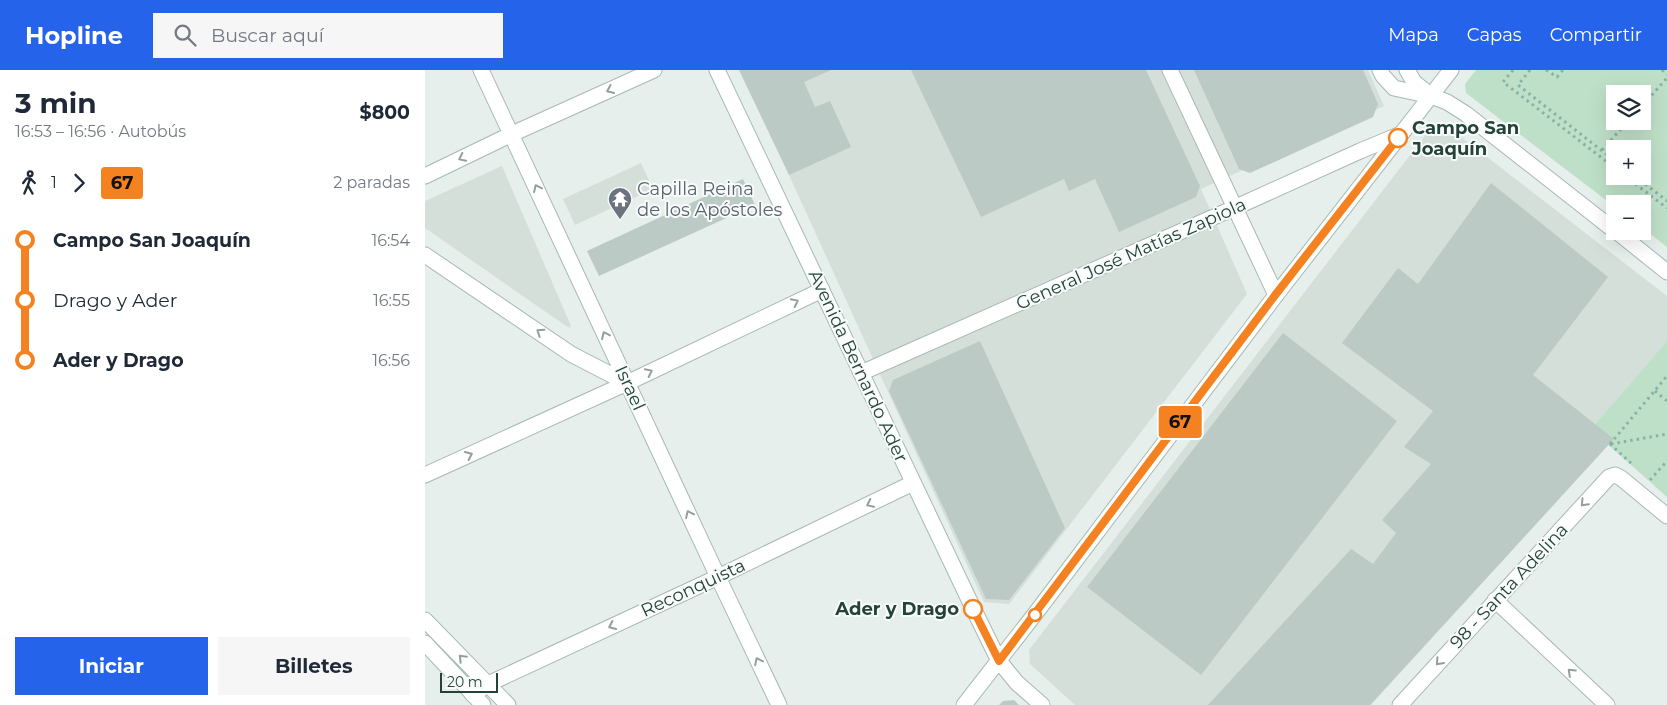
<!DOCTYPE html>
<html lang="es">
<head>
<meta charset="utf-8">
<style>
	:root { --surface:#fff; --page:#f6f6f7; --text:#1f2937; --muted:#747a83; --accent:#2563eb }
	body { margin:0; font-family:Montserrat,sans-serif; background:var(--page); color:var(--text); height:100vh; display:flex; flex-direction:column; font-size:19px; white-space:nowrap }
	* { box-sizing:border-box; margin:0 }
	p { font-size:16px; color:var(--muted) }
	.icon { flex:none; width:28px; height:28px; fill:none; stroke:currentColor; stroke-width:2; stroke-linecap:round; stroke-linejoin:round }
	.map { position:relative; flex:1; overflow:hidden }
	.sheet { display:flex; flex-direction:column; background:var(--surface); width:425px }
	.sheet>* { flex:none }
	.badge { padding:0 10px; border-radius:4px; font-size:18px; line-height:32px }
	.tools { position:absolute; left:1181px; top:15px; display:grid; gap:10px }
	.tools a { display:grid; place-items:center; width:45px; height:45px; border-radius:0px; background:var(--surface); box-shadow:0 5px 20px #0002; font-size:25px }
	.scale { position:absolute; left:15px; bottom:12px; width:58px; box-sizing:border-box; padding-left:5px; border:2px solid #24423a; border-top:0; font-size:14px; line-height:18px; white-space:nowrap; color:#24423a; -webkit-text-stroke:4px #f7fbf9; paint-order:stroke }
	.map>.badge { position:absolute; translate:-50% -50%; box-shadow:0 0 0 2px #fff }
	.legs { display:flex; align-items:center; gap:8px; height:55px; padding:0 15px; font-size:16px }
	.legs p { margin-inline-start:auto }
	.head { display:flex; align-items:center; justify-content:space-between; height:85px; padding:0 15px }
	h1 { font-size:28px; font-weight:700; line-height:38px }
	.button { display:flex; gap:10px; margin-top:auto; padding:10px 15px }
	.button a { flex:1; height:58px; border-radius:0px; background:var(--accent); color:#fff; font-size:20px; font-weight:700; line-height:58px; text-align:center }
	.button a+a { background:var(--page); color:var(--text) }
	ul { padding:0 15px; list-style:none }
	li { display:flex; align-items:center; gap:18px; height:60px; font-size:19px }
	li i { display:grid; place-items:center; width:8px; height:100%; margin:0 6px; background:currentColor }
	li i::after { content:''; width:12px; height:12px; margin:-6px; border:4px solid; border-radius:50%; background:var(--surface) }
	li p { margin-inline-start:auto }
	li:first-child i { background:linear-gradient(#0000 50%,currentColor 0) }
	li:last-child i { background:linear-gradient(currentColor 50%,#0000 0) }
	header { display:flex; align-items:center; gap:30px; box-sizing:border-box; height:70px; padding:0 25px; background:var(--accent); color:#fff }
	header strong { font-size:24px }
	nav { display:flex; gap:28px; margin-inline-start:auto; font-size:18px }
	.search { width:350px; height:45px; background:var(--page); display:flex; align-items:center; gap:12px; box-sizing:border-box; padding:0 18px; border-radius:0px; color:var(--muted); font-size:19px }
	main { display:flex; flex:1; min-height:0 }
	.map>svg:first-child { display:block }
	.built { fill:#d4dfda }
	.green { fill:#bfe0c8; fill-rule:evenodd }
	.building { fill:#bbcac4 }
	.lines { fill:none; stroke-linecap:round; stroke-linejoin:round }
	.minor-casing { stroke:#a8b8b2; stroke-width:17 }
	.tertiary-casing { stroke:#a8b8b2; stroke-width:17 }
	.secondary-casing { stroke:#a4bbb3; stroke-width:17 }
	.path { stroke:#86b3a5; stroke-width:3; stroke-dasharray:2.5 4; stroke-linecap:butt }
	.minor { stroke:#fff; stroke-width:15 }
	.tertiary { stroke:#fff; stroke-width:15 }
	.secondary { stroke:#fff; stroke-width:15 }
	.oneway { stroke:#92a09c }
	.line-1-casing { stroke:#fff; stroke-width:11 }
	.line-1 { stroke:#f58220; stroke-width:8 }
	.stop-1-dot { fill:#fff; stroke:#f58220; stroke-width:2.5 }
	.labels { text-anchor:middle; stroke-width:4; stroke-linejoin:round; paint-order:stroke }
	.stop-label { font-size:18px; font-weight:bold; fill:#24423a; stroke:#f7fbf9; text-anchor:start }
	.worship-label { font-size:18px; fill:#5b616d; stroke:#f7fbf9; text-anchor:start }
	.street-label { font-size:18px; fill:#24423a; stroke:#f7fbf9 }
</style>
</head>
<body>
<header>
<strong>Hopline</strong>
<div class="search"><svg class="icon" aria-label="search" viewBox="0 0 24 24"><circle cx="10" cy="10" r="6"/><path d="M15 15l6 6"/></svg>Buscar aquí</div>
<nav><a>Mapa</a><a>Capas</a><a>Compartir</a></nav>
</header>
<main>
<section class="sheet">
<div class="head"><div><h1>3 min</h1><p>16:53 – 16:56 · Autobús</p></div><b>$800</b></div>
<div class="legs"><svg class="icon" aria-label="walk" viewBox="0 0 24 24"><circle cx="13" cy="4" r="2"/><path d="M13 8l-2 6 4 7M11 14l-3 7M7 12l3-4h3l4 4"/></svg>1<svg class="icon" aria-label="forward" viewBox="0 0 24 24"><path d="M9 5l7 7-7 7"/></svg><b class="badge" style="background:#f58220;color:#111">67</b><p>2 paradas</p></div>
<ul>
<li><i style="color:#f58220"></i><b>Campo San Joaquín</b><p>16:54</p></li>
<li><i style="color:#f58220"></i><span>Drago y Ader</span><p>16:55</p></li>
<li><i style="color:#f58220"></i><b>Ader y Drago</b><p>16:56</p></li>
</ul>
<div class="button"><a>Iniciar</a><a>Billetes</a></div>
</section>
<div class="map">
<svg width="1242" height="635" viewBox="0 0 1242 635">
	<rect width="100%" height="100%" fill="#e6efeb"/>
	<path class="built" d="M316 0H943L959 36 776 119 822 224 584 534 559 532Z
		M1018 53 1242 226V271L1170 354 1135 428 946 635H650L605 594 604 580 1009 54Z
		M216 93 228 119 150 155 138 129Z
		M77 96 146 256 144 258 0 158V131Z"/>
	<path class="green" d="M1051 0H1242V177L1218 158V134H1190V137L1041 23 1040 14ZM1190 24H1218V51H1190ZM1190 79H1218V106H1190Z
		M1242 271V427L1178 370 1170 354Z"/>
	<path class="building" d="M314 0H406L379 12 390 37 405 31 426 77 364 105Z
		M486 0H721L775 116 771 127 694 162 670 109 644 121 639 109 556 147Z
		M769 0H938L953 34 948 47 825 103 814 99Z
		M318 109 330 135 174 206 162 181Z
		M1066 113 1183 207 1108 305 1189 369 945 635H783L926 479 948 494 971 463 957 450 1006 394 979 377 1008 341 917 273 973 198 993 214Z
		M858 263 972 351 776 605 662 517Z
		M555 271 640 458 584 530 561 529 464 321 468 310Z
		M589 630 594 635H574L578 631Z"/>
	<g class="lines">
		<g class="minor-casing">
			<path id="minor" d="M56 0 293 507 354 635
				M745 0 851 225
				M955 0 958 6 969 18 1006 26 1022 32 1041 44 1190 161
				M982 0 989 12 1005 25
				M0 106 87 64 229 0
				M1191 161 1242 202
				M0 185 146 284 202 313
				M436 303 809 138 935 81 976 64
				M0 405 202 313 397 220
				M1070 530 1182 635
				M48 625 63 614 293 507 488 413
				M975 635 1184 407 1190 405 1196 408 1242 446"/>
		</g>
		<g class="tertiary-casing">
			<path id="tertiary" d="M574 591 592 613 617 635"/>
		</g>
		<g class="secondary-casing">
			<path id="secondary" d="M292 0 548 538 574 591
				M0 550 83 635
				M0 573 58 635
				M539 635 610 544 851 225 1026 0"/>
		</g>
		<path class="path" d="M1088 0 1078 12 1190 98
			M1105 0 1093 15 1190 91
			M1121 0 1132 7 1138 0
			M1237 0 1242 5
			M1218 35 1242 8
			M1177 80 1203 51
			M1200 106 1242 138
			M1210 106 1242 131
			M1230 321 1242 331
			M1185 374 1242 306
			M1185 374 1207 394
			M1186 374 1242 364
			M1225 410 1242 391"/>
		<use href="#minor" class="minor"/>
		<use href="#tertiary" class="tertiary"/>
		<use href="#secondary" class="secondary"/>
	</g>
	<defs><path id="oneway-chevron" d="M-2-3.5L2.5 0L-2 3.5" fill="none" stroke-width="1.6" stroke-linecap="round" stroke-linejoin="round" transform="scale(1.25)"/></defs>
	<g class="oneway">
		<use href="#oneway-chevron" transform="translate(185 20) rotate(156)"/>
		<use href="#oneway-chevron" transform="translate(37 88) rotate(154)"/>
		<use href="#oneway-chevron" transform="translate(112 118) rotate(-115)"/>
		<use href="#oneway-chevron" transform="translate(370 232) rotate(-26)"/>
		<use href="#oneway-chevron" transform="translate(115 262) rotate(-146)"/>
		<use href="#oneway-chevron" transform="translate(180 265) rotate(-115)"/>
		<use href="#oneway-chevron" transform="translate(224 302) rotate(-26)"/>
		<use href="#oneway-chevron" transform="translate(44 385) rotate(-25)"/>
		<use href="#oneway-chevron" transform="translate(1159 433) rotate(133)"/>
		<use href="#oneway-chevron" transform="translate(445 434) rotate(154)"/>
		<use href="#oneway-chevron" transform="translate(264 444) rotate(-115)"/>
		<use href="#oneway-chevron" transform="translate(187 556) rotate(155)"/>
		<use href="#oneway-chevron" transform="translate(37 588) rotate(-135)"/>
		<use href="#oneway-chevron" transform="translate(333 591) rotate(-116)"/>
		<use href="#oneway-chevron" transform="translate(1014 592) rotate(132)"/>
		<use href="#oneway-chevron" transform="translate(1146 602) rotate(-137)"/>
	</g>
	<g class="lines">
		<g class="line-1-casing">
			<path id="line-1" d="M548 539 574 591 851 224 973 68"/>
		</g>
		<use href="#line-1" class="line-1"/>
	</g>
	<defs>
		<g id="temple-pin" transform="scale(1.25)"><path d="M0 17L-7.5 6A9.5 9.5 0 1 1 7.5 6Z" fill="#6b7280" stroke="#f7fbf9"/><path d="M0-6L5-2H3V0L6.5 2.5H4V6H1.5V3h-3V6H-4V2.5H-6.5L-3 0V-2H-5Z" fill="#fff"/></g>
	</defs>
	<g fill-rule="evenodd">
		<use href="#temple-pin" x="195" y="129"/>
	</g>
	<g class="stop-1-dot">
		<circle cx="973" cy="68" r="9"/>
		<circle cx="548" cy="539" r="9"/>
		<circle cx="610" cy="545" r="6"/>
	</g>
	<g class="labels">
		<g class="stop-label">
			<text x="987" y="64">Campo San<tspan x="987" dy="21">Joaquín</tspan></text>
			<text x="534" y="545" text-anchor="end">Ader y Drago</text>
		</g>
		<g class="worship-label">
			<text x="212" y="125">Capilla Reina<tspan x="212" dy="21">de los Apóstoles</tspan></text>
		</g>
		<g class="street-label">
			<text transform="translate(706 184) rotate(-24)" y="6">General José Matías Zapiola</text>
			<text transform="translate(433 296) rotate(65)" y="6">Avenida Bernardo Ader</text>
			<text transform="translate(205 318) rotate(65)" y="6">Israel</text>
			<text transform="translate(1084 516) rotate(-47)" y="6">98 - Santa Adelina</text>
			<text transform="translate(268 518) rotate(-25)" y="6">Reconquista</text>
		</g>
	</g>
</svg>
<div class="tools">
<a><svg class="icon" aria-label="layers" viewBox="0 0 24 24"><path d="M12 4l9 5-9 5-9-5zM3 14l9 5 9-5"/></svg></a>
<a>+</a>
<a>−</a>
</div>
<div class="scale">20 m</div>
<b class="badge" style="left:755px;top:352px;background:#f58220;color:#111">67</b>
</div>
</main>
</body>
</html>
